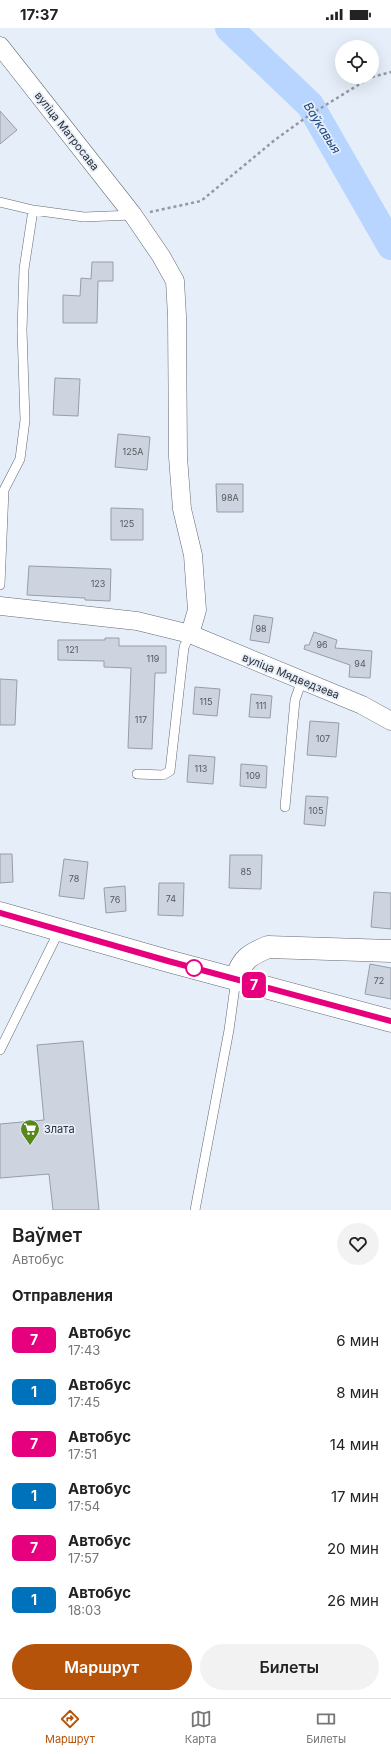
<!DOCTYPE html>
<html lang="ru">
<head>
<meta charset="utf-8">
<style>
	:root { --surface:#fff; --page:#f2f2f2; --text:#222; --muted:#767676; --line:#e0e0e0; --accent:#b45309 }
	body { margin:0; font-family:Inter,sans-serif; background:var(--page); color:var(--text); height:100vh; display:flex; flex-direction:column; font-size:15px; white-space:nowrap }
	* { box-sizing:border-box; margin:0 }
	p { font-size:13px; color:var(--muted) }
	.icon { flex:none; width:22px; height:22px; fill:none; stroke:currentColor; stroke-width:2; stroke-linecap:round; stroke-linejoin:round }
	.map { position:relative; height:1182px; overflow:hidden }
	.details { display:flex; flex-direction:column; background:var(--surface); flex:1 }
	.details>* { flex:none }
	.badge { padding:0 8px; border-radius:6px; font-size:14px; line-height:26px }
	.tools { position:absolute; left:335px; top:12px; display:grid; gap:8px }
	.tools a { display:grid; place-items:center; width:44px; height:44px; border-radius:50%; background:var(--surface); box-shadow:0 4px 16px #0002; font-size:20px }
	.map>.badge { position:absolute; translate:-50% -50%; box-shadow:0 0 0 2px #fff }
	h2 { padding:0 12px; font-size:15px; line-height:36px }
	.round { display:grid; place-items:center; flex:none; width:42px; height:42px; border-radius:21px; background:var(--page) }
	.overview { display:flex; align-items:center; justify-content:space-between; height:68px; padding:0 12px }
	h1 { font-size:19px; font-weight:600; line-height:30px }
	.cta { display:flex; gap:8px; margin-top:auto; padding:8px 12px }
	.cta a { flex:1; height:46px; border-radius:24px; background:var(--accent); color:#fff; font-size:16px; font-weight:600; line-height:46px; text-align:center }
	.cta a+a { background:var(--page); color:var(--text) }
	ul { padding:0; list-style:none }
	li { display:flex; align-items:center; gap:12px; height:52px; padding:0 12px }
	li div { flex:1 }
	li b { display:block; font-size:15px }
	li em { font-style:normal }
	li .badge { min-width:44px; font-weight:700; text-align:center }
	.status { display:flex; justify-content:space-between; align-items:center; height:28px; padding:0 20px; background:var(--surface); direction:ltr }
	.status svg { height:11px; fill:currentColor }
	.dock { display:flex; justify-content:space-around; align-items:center; height:56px; border-top:1px solid var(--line); background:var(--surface); font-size:11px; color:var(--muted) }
	.dock a { display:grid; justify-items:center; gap:2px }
	.dock .selected { color:var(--accent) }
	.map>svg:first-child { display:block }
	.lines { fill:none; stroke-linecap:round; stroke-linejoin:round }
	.river { stroke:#b7d5ff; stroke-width:28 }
	.building { fill:#cdd4df; stroke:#979ea8 }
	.service-casing { stroke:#636a73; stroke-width:10 }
	.minor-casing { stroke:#636a73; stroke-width:19 }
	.tertiary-casing { stroke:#636a73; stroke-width:23 }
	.path { stroke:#9399a1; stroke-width:2.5; stroke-dasharray:3 3; stroke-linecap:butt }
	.service { stroke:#fff; stroke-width:9 }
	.minor { stroke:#fff; stroke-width:18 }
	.tertiary { stroke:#fff; stroke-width:22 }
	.line-casing { stroke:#fff; stroke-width:9 }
	.line { stroke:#e6007e; stroke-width:6 }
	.stop-dot { fill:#fff; stroke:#e6007e; stroke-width:2 }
	.labels { text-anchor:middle; stroke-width:3.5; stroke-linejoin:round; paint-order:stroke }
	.number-label { font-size:9px; fill:#55595f }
	.street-label { font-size:11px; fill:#2d3034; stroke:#e6eef9 }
	.poi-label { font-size:11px; fill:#2d3034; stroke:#e6eef9; text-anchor:start }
	.water-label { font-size:12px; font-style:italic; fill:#174582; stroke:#e6eef9 }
</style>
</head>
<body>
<div class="status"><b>17:37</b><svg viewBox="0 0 49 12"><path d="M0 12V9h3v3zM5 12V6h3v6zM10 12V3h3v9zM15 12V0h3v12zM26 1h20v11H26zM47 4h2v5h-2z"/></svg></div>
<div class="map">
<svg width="391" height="1182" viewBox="0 0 391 1182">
	<rect width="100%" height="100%" fill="#e6eef9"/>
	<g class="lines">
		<path class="river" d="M229 0 310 77 391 218"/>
	</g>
	<path class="building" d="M0 83 17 102 0 116Z
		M92 234H113V253H98L97 295H63V267L80 268 81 250 91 251Z
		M55 350 80 351 78 388 53 387Z
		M118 406 150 409 147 442 115 439Z
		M216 456H243V484H217Z
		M111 480 143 481V512H111Z
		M29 538 111 541 110 573 85 572V570L27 567Z
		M254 587 273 590 269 615 250 612Z
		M314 604 337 612 335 620 372 623 370 650 349 649 350 637 304 621 305 617H309Z
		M105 610H119V618H166V645H155L152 721 128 720 131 640 104 639V633L58 632V612H105Z
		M0 651 17 652 15 697H0Z
		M195 659 220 661 217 688 193 686Z
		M251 666 272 668 270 690 249 689Z
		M310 693 339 695 336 729 307 727Z
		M189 727 215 729 213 756 187 754Z
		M241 736 267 738 266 760 240 758Z
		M306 768 328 769 325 798 304 796Z
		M0 826H12L13 854 0 855Z
		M230 827H262L261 861 229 860Z
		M64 831 88 834 84 871 59 868Z
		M159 855H184L183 888 158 887Z
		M125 858 126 883 106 885 104 860Z
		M374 864 391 865V901L371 899Z
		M370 936 391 940V971L365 966Z
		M83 1013 99 1182H53L49 1146 0 1150V1096L44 1092 37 1017Z"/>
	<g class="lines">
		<g class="service-casing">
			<path id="service" d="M0 174 33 182
				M0 557 4 462 20 431 25 392 22 302 24 241 33 182 84 189 133 187
				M137 746 163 747 170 743 184 619 190 606
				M285 779 295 672 302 652
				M0 1022 59 903
				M195 1182 229 1002 236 951"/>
		</g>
		<g class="minor-casing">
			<path id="minor" d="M0 18 133 187 161 228 175 253 177 288 178 429 182 481 193 527 197 582 190 606
				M0 578 137 593 190 606 362 677 391 693"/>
		</g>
		<g class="tertiary-casing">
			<path id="tertiary" d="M0 885 168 933 391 993
				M236 951C242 931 249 927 268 919L391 923"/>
		</g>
		<path class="path" d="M372 49 391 44
			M150 184 201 173 276 111 308 88 371 49"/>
		<use href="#service" class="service"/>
		<use href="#minor" class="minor"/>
		<use href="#tertiary" class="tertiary"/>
	</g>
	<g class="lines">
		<g class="line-casing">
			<path id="line" d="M0 885 168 933 391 993"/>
		</g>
		<use href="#line" class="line"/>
	</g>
	<defs>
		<g id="supermarket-pin" transform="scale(1)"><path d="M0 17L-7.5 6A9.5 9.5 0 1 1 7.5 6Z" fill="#58881b" stroke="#e6eef9"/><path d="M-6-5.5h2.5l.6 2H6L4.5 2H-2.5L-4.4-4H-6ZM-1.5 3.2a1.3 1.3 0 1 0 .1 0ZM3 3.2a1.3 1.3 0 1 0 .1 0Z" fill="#fff"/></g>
	</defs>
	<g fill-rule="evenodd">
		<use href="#supermarket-pin" x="30" y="1101"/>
	</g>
	<circle class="stop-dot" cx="194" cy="940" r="8"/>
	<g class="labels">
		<g class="number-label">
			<text x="133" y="427">125А</text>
			<text x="230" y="473">98А</text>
			<text x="127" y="499">125</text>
			<text x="98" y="559">123</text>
			<text x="261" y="604">98</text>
			<text x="322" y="620">96</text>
			<text x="72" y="625">121</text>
			<text x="153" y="634">119</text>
			<text x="360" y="639">94</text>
			<text x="206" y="677">115</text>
			<text x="261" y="681">111</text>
			<text x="141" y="695">117</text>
			<text x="323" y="714">107</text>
			<text x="201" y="744">113</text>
			<text x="253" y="751">109</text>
			<text x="316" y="786">105</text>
			<text x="246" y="847">85</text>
			<text x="74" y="854">78</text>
			<text x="171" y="874">74</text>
			<text x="115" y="875">76</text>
			<text x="379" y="956">72</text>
		</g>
		<g class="street-label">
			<text transform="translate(67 103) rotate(52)" y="4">вуліца Матросава</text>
			<text transform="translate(291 648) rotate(22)" y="4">вуліца Мядведзева</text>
		</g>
		<g class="poi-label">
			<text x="44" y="1105">Злата</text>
		</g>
		<g class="water-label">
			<text transform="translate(322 100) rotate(58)" y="4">Ваўкавыя</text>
		</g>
	</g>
</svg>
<div class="tools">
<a><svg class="icon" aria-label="locate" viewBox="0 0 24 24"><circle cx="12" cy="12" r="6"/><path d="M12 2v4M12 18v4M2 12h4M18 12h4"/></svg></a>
</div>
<b class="badge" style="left:254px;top:957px;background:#e6007e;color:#fff">7</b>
</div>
<section class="details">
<div class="overview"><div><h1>Ваўмет</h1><p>Автобус</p></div><a class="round"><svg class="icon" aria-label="heart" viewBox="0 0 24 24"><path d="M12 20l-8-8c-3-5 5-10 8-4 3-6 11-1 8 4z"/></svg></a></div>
<h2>Отправления</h2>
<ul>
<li><span class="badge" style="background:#e6007e;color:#fff">7</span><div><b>Автобус</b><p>17:43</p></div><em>6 мин</em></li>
<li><span class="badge" style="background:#0072bc;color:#fff">1</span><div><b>Автобус</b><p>17:45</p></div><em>8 мин</em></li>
<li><span class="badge" style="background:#e6007e;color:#fff">7</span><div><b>Автобус</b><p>17:51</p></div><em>14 мин</em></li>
<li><span class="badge" style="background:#0072bc;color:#fff">1</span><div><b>Автобус</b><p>17:54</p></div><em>17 мин</em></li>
<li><span class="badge" style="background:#e6007e;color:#fff">7</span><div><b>Автобус</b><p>17:57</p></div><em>20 мин</em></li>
<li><span class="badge" style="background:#0072bc;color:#fff">1</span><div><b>Автобус</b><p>18:03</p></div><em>26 мин</em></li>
</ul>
<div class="cta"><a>Маршрут</a><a>Билеты</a></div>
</section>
<nav class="dock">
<a class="selected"><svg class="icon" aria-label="directions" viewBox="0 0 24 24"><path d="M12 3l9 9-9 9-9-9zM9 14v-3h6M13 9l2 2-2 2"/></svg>Маршрут</a>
<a><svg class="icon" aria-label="map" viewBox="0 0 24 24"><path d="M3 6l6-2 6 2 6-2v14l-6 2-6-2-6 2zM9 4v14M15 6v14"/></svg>Карта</a>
<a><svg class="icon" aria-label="tickets" viewBox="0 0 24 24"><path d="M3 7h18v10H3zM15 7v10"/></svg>Билеты</a>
</nav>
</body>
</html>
